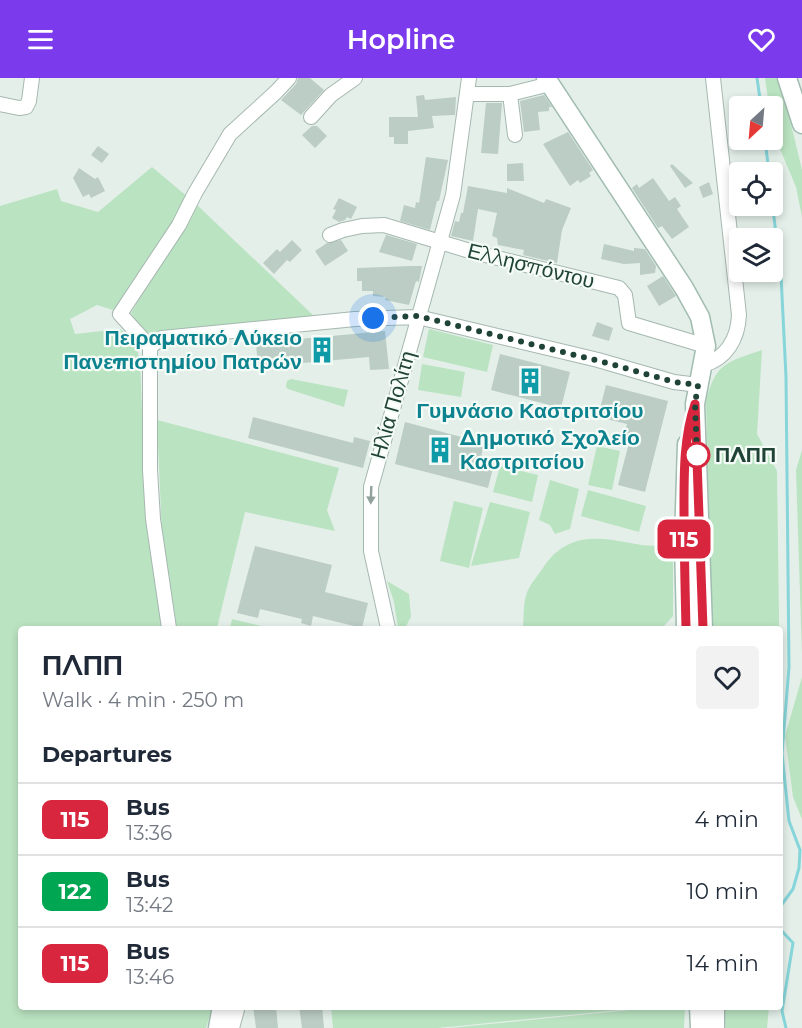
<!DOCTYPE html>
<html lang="en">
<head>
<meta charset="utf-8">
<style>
	:root { --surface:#fff; --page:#f2f2f3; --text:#1f2937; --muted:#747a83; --line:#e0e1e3; --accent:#7c3aed }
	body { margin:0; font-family:Montserrat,sans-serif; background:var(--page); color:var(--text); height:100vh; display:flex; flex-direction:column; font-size:22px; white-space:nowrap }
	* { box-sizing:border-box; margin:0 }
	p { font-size:20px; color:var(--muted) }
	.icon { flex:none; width:33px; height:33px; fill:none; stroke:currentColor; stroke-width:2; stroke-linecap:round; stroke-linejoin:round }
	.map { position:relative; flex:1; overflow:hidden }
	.sheet { position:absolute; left:18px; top:548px; width:765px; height:384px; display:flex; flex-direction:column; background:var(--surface); border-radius:6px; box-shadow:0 3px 9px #0003 }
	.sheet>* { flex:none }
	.badge { padding:0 12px; border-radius:9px; font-size:21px; line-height:39px }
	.needle { width:39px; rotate:206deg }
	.buttons { position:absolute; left:729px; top:18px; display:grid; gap:12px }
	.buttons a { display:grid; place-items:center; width:54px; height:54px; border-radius:6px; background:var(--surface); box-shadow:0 3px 9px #0003; font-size:30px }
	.you { position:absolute; width:30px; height:30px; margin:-15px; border:4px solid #fff; border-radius:50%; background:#1a73e8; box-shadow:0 0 0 9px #1a73e833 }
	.map>.badge { position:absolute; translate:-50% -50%; box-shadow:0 0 0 3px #fff }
	h2 { padding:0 24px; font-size:22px; line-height:54px }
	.round { display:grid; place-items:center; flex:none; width:63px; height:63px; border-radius:6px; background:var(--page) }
	.overview { display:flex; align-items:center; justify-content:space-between; height:102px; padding:0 24px }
	h1 { font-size:28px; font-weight:600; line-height:45px }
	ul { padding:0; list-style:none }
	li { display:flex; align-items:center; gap:18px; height:72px; padding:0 24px; border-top:2px solid var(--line) }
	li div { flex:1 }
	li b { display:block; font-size:22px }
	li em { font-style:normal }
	li .badge { min-width:66px; font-weight:700; text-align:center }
	header { display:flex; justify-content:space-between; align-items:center; height:78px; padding:0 24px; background:var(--accent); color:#fff; font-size:27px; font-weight:600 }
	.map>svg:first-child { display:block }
	.green { fill:#bae3c1 }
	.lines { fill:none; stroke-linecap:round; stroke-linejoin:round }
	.stream { stroke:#86d5da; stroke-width:3 }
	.building { fill:#bbcdc4 }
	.street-casing { stroke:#a5b8b0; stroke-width:16 }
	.secondary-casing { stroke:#a1bcb0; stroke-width:21 }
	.street { stroke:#fff; stroke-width:14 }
	.secondary { stroke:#fff; stroke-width:18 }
	.oneway { fill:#90a19b }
	.line-casing { stroke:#fff; stroke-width:14 }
	.line { stroke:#d7263d; stroke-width:9 }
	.walk { stroke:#204337; stroke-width:6; stroke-dasharray:0 10.8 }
	.stop-dot { fill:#fff; stroke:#d7263d; stroke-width:3 }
	.labels { text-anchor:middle; stroke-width:4.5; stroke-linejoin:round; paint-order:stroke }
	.street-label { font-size:21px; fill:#204337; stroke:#f5fbf7 }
	.culture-label { font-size:21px; font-weight:bold; fill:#0d838f; stroke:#f5fbf7; text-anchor:end }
	.stop-label { font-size:21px; font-weight:bold; fill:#204337; stroke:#f5fbf7; text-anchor:start }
</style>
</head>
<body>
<header><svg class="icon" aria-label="menu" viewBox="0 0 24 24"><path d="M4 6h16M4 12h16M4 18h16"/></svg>Hopline<svg class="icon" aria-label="heart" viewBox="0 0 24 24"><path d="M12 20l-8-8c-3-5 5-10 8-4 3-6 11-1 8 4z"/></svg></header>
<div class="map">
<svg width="802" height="950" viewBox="0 0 802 950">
	<rect width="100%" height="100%" fill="#e4efe9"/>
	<path class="green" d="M765 0H780L802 92V139L796 109 775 59 772 28H769Z
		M152 89 189 120 154 176 113 232 97 227 70 241 75 256 120 251 135 263 140 283 147 454 162 550H21V928L212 929 206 950H0V128L57 111 61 123 98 134Z
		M197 127 315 239 144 255 131 235Z
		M429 251 493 267 487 294 423 279Z
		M762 272 757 356 777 393 780 611V550H712L706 324C715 285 727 284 762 272Z
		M422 286 465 294 461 319 418 312Z
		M291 301 348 312 344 329 288 311 286 309 287 303Z
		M157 342 339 390 327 432 335 453 245 434 217 550H177L162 457Z
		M597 368 620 373 612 412 588 407Z
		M802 372V577L796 392Z
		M500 388 538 397 532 424 493 414Z
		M550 402 579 411 570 451 555 456 550 447 539 442Z
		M588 412 646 428 639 454 581 438Z
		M454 423 483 430 469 490 440 483Z
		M490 424 530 434 519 480 471 488Z
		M673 459V538L663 549 523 550C524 540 523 528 526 518 528 508 538 498 543 490 583 428 652 489 673 459Z
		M387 503 409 516 411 539 405 550H398L394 524Z
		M232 541 270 550H230Z
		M802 599V741L793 719 785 658Z
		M670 928 685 929 684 950H449Z
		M331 929H650L438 950H333Z
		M725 929H769L767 950H726Z"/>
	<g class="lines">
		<path class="stream" d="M757 0 761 28
			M765 62 769 94
			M772 123 781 197 786 299 789 589 782 676 789 743 800 772 799 790 793 811 780 829
			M780 851 793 865 782 933 786 950"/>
	</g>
	<path class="building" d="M298 0H310L324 12 301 37 281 22 296 6Z
		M424 17 425 22 456 19 455 37 432 38 434 50 408 53V66H394V59H389V39H418L416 18Z
		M544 17 552 29H549V33L538 34 540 52 524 54 520 23Z
		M486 25H502L498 76 481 75Z
		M312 48H317L327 58 315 70 302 57Z
		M568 54 593 92 589 95 591 98 580 105 578 102 570 108 543 66Z
		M98 68 109 76 102 85 91 77Z
		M426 79 448 82 439 123H437L430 152 400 143 404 127 415 130 416 124 419 125Z
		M523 85 524 103H507V86Z
		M672 86 693 105 685 110 670 88Z
		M79 90 95 101 98 99 105 113 91 120 89 116 83 119 73 100Z
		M653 100 669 123 675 119 681 128 677 131 689 149 672 161 662 148 658 150 632 110 637 106 639 110Z
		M709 104 713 116 703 120 699 109Z
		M468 108 507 115V110L544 125 546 121 571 130 562 152 557 185 523 177 524 172 498 167 497 160 492 158 497 135 478 131 473 163 451 158 455 143 459 144 461 135H463Z
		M339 120 357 129 351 141 347 139 345 142 339 144 332 140 336 132 333 131Z
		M386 157 417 166 412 183 379 174Z
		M292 162 302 172 290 184 287 182 274 196 263 185 277 171 280 174Z
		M341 162 348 173 325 188 315 173 327 165Z
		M604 166 634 173V170L645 171 656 188 655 195 640 197V185L624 186 601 181Z
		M412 188H422L419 204 416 203 409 227 385 222 386 219 373 218V213H362V203H357V190Z
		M663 198 676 218 659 228 647 208Z
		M597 244 613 250 609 263 592 258Z
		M385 253 389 291 370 292 369 279 258 289 256 265Z
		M500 276 570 294 561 330 491 312Z
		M606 307 668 323 645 414 618 407 630 361 625 354 627 346 598 339Z
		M253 339 353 365 354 359 370 363 363 390 248 360Z
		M405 344 484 365 481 379 495 382 488 410 395 386Z
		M255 468 332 487 325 514 368 525 362 550 313 538 311 548 301 545 302 541 260 531 258 540 237 535Z
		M253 928H276L278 950H256Z
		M299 928H322L324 950H302Z"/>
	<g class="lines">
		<g class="street-casing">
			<path id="street" d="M467 16H510L515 57
				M510 16 550 6
				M0 26 19 30 26 29 29 23 32 0
				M311 39 331 17 355 0
				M330 157 343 152 362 148 384 147 473 174 619 210 625 217 629 245 706 268
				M150 269 162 260 355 241 418 239 598 282 674 304 698 307
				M703 287C726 281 738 261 739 237L713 0
				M169 550 153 441 150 392V269L120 236 179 147 195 115 230 56 276 14 289 0
				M388 550 371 473V409L453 117 469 0
				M232 950 238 928"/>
		</g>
		<g class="secondary-casing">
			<path id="secondary" d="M546 0 684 210 700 239 706 268 695 326 703 550
				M787 0 802 46
				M686 550 684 462 687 366
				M699 928 700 950
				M715 928V950
				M218 950 222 928"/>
		</g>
		<use href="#street" class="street"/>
		<use href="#secondary" class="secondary"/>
	</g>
	<defs><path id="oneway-solid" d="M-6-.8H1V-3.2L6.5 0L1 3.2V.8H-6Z" transform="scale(1.5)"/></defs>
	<use class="oneway" href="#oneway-solid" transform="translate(371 417) rotate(92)"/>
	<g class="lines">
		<g class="line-casing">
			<path id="line" d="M686 550C685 509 684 468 684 426 684 393 684 358 695 326L703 550"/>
		</g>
		<use href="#line" class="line"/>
		<path class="walk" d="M373 240 418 238 611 286 674 304 698 307 695 326 697 377"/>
	</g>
	<defs>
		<g id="building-bare" transform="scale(2.07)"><path d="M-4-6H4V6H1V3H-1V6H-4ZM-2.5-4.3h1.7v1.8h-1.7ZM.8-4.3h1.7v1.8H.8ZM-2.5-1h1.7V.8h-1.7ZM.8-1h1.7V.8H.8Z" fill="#0f9aa8" stroke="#f5fbf7" stroke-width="2.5" paint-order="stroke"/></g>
	</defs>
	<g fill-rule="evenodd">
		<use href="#building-bare" x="322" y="272"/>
		<use href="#building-bare" x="530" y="303"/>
		<use href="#building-bare" x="440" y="372"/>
	</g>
	<circle class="stop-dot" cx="697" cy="377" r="12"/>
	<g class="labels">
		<g class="street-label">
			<text transform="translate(531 188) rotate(14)" y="7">Ελλησπόντου</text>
			<text transform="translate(393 327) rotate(-74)" y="7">Ηλία Πολίτη</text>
		</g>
		<g class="culture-label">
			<text x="302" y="267">Πειραματικό Λύκειο<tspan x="302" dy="24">Πανεπιστημίου Πατρών</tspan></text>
			<text x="530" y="340" text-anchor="middle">Γυμνάσιο Καστριτσίου</text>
			<text x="460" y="367" text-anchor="start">Δημοτικό Σχολείο<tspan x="460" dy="24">Καστριτσίου</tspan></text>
		</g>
		<g class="stop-label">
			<text x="715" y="384">ΠΛΠΠ</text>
		</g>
	</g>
</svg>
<div class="buttons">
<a><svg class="needle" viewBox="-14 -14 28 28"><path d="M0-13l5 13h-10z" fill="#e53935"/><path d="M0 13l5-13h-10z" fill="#747a83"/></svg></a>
<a><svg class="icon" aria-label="locate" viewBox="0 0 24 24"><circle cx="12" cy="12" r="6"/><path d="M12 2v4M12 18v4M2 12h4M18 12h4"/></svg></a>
<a><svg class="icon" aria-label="layers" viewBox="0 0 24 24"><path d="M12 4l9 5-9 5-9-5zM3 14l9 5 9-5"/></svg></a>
</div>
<div class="you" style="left:373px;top:240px"></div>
<b class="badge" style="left:684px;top:461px;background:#d7263d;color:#fff">115</b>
<section class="sheet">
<div class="overview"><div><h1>ΠΛΠΠ</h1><p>Walk · 4 min · 250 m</p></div><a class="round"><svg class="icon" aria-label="heart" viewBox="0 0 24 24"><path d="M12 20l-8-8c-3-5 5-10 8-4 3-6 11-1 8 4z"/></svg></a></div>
<h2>Departures</h2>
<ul>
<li><span class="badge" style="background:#d7263d;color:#fff">115</span><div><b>Bus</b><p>13:36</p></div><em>4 min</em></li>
<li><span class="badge" style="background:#00a651;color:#fff">122</span><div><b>Bus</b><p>13:42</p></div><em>10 min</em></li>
<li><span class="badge" style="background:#d7263d;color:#fff">115</span><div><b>Bus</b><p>13:46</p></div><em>14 min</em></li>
</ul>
</section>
</div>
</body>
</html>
